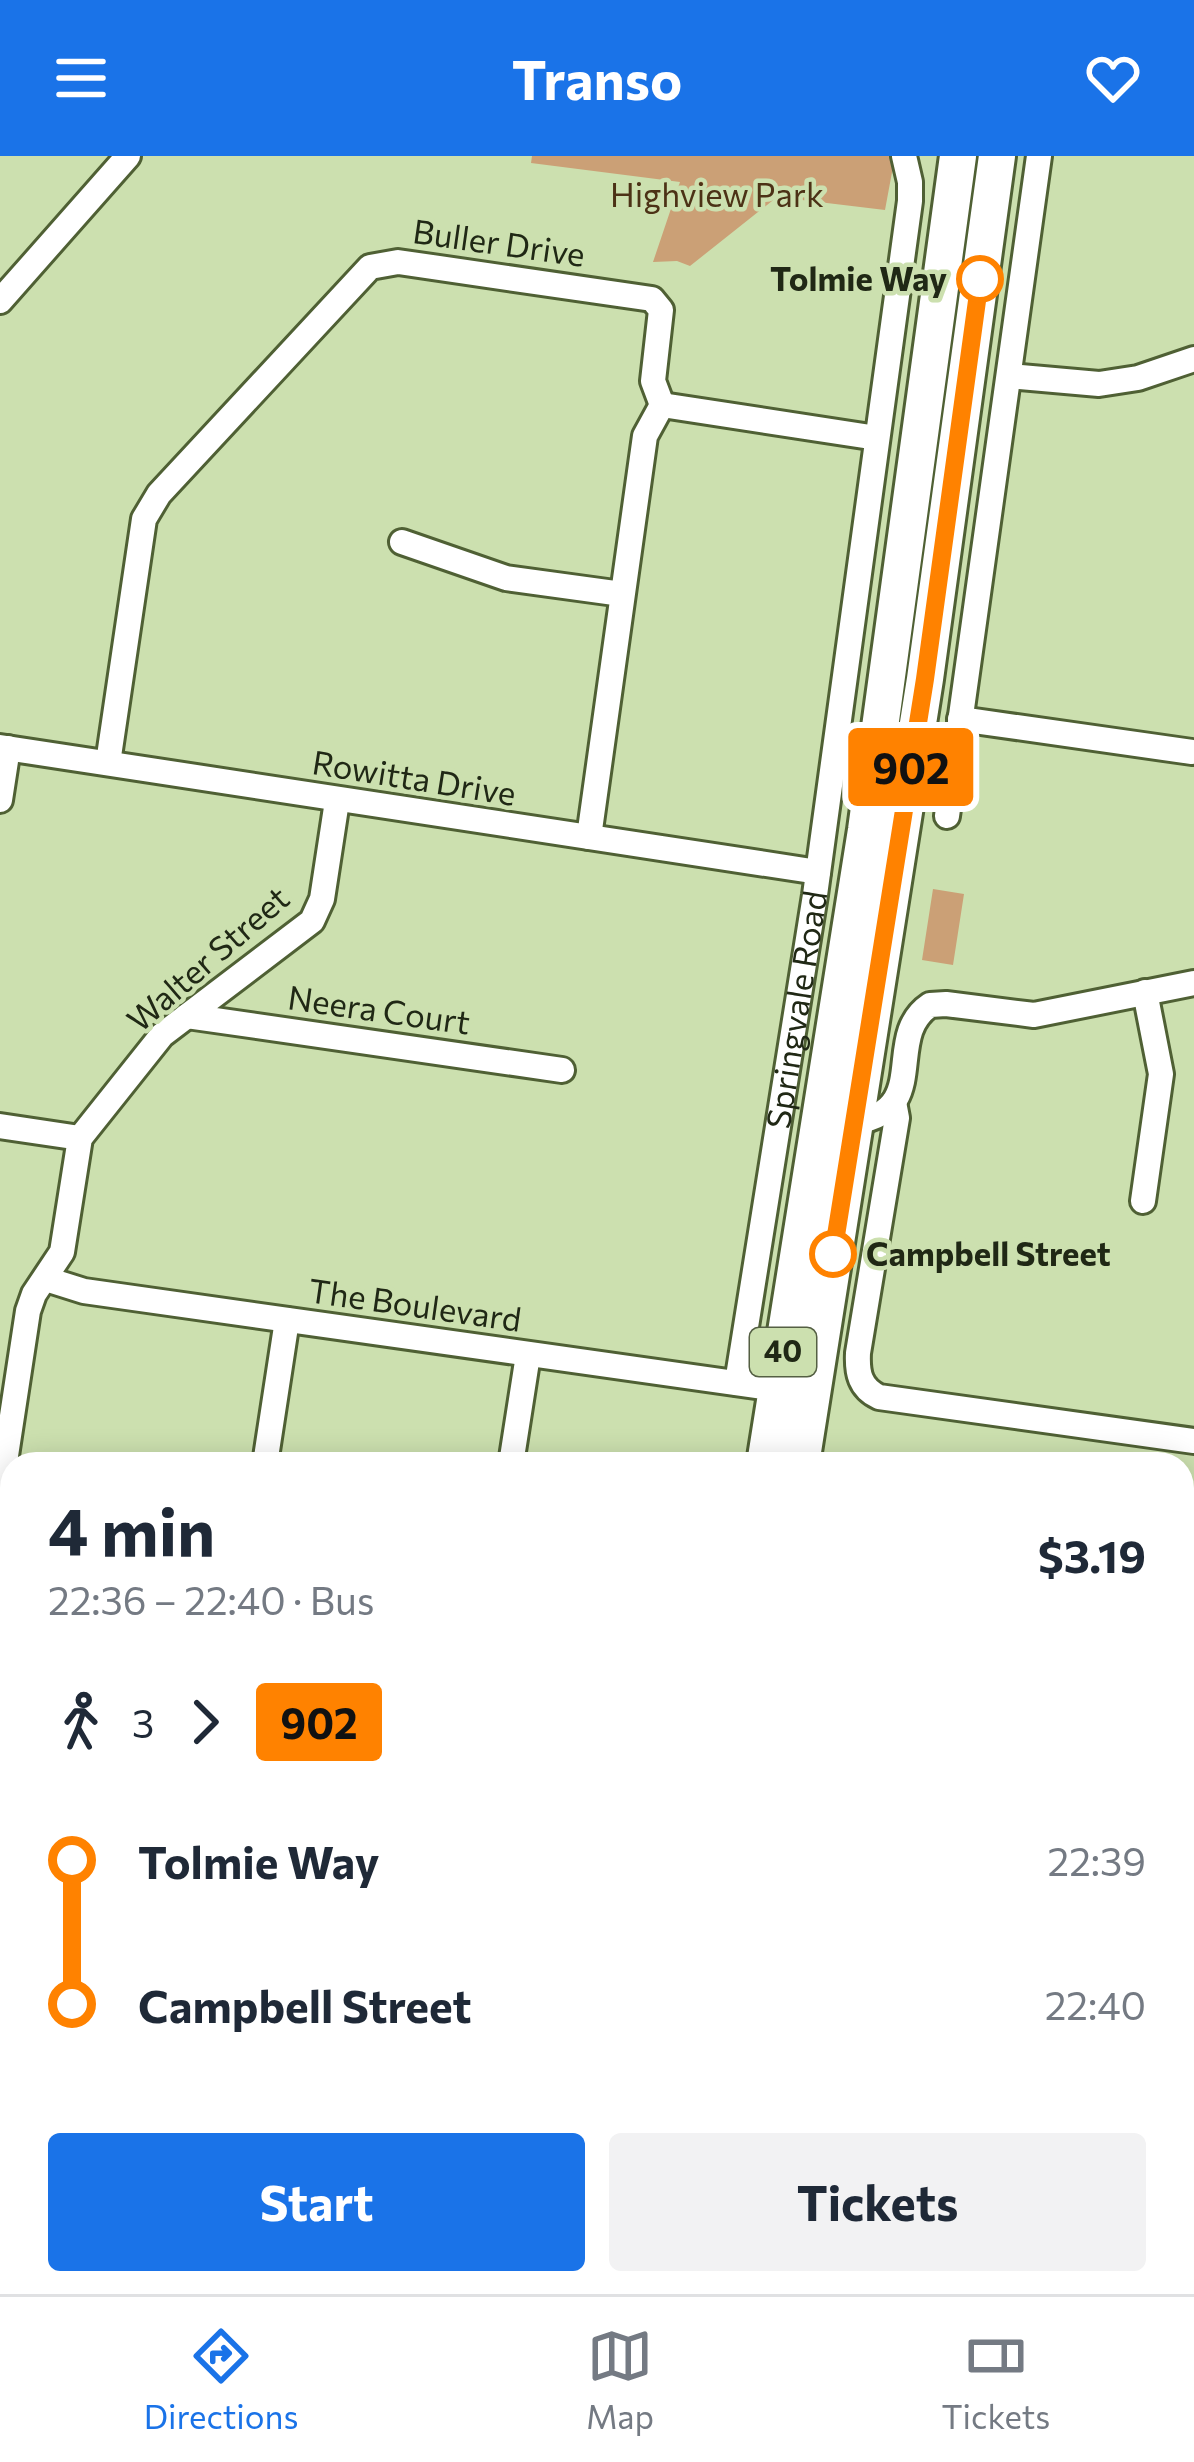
<!DOCTYPE html>
<html lang="en">
<head>
<meta charset="utf-8">
<style>
	:root { --surface:#fff; --page:#f2f2f3; --text:#1f2937; --muted:#747a83; --line:#e0e1e3; --accent:#1a73e8 }
	body { margin:0; font-family:Commissioner,sans-serif; background:var(--page); color:var(--text); height:100vh; display:flex; flex-direction:column; font-size:45px; white-space:nowrap }
	* { box-sizing:border-box; margin:0 }
	p { font-size:39px; color:var(--muted) }
	.icon { flex:none; width:66px; height:66px; fill:none; stroke:currentColor; stroke-width:2; stroke-linecap:round; stroke-linejoin:round }
	.map { position:relative; flex:1; overflow:hidden }
	.drawer { position:absolute; left:0px; top:1296px; width:1194px; height:843px; display:flex; flex-direction:column; background:var(--surface); border-radius:36px 36px 0 0; box-shadow:0 6px 30px #0003 }
	.drawer>* { flex:none }
	.badge { padding:0 24px; border-radius:9px; font-size:42px; line-height:78px }
	.map>.badge { position:absolute; translate:-50% -50%; box-shadow:0 0 0 6px #fff }
	.legs { display:flex; align-items:center; gap:18px; height:132px; padding:0 48px; font-size:39px }
	.legs p { margin-inline-start:auto }
	.summary { display:flex; align-items:center; justify-content:space-between; height:204px; padding:0 48px }
	h1 { font-size:66px; font-weight:700; line-height:90px }
	.cta { display:flex; gap:24px; margin-top:auto; padding:24px 48px }
	.cta a { flex:1; height:138px; border-radius:12px; background:var(--accent); color:#fff; font-size:48px; font-weight:700; line-height:138px; text-align:center }
	.cta a+a { background:var(--page); color:var(--text) }
	ul { padding:0 48px; list-style:none }
	li { display:flex; align-items:center; gap:42px; height:144px; font-size:45px }
	li i { display:grid; place-items:center; width:18px; height:100%; margin:0 15px; background:currentColor }
	li i::after { content:''; width:30px; height:30px; margin:-15px; border:9px solid; border-radius:50%; background:var(--surface) }
	li p { margin-inline-start:auto }
	li:first-child i { background:linear-gradient(#0000 50%,currentColor 0) }
	li:last-child i { background:linear-gradient(currentColor 50%,#0000 0) }
	header { display:flex; justify-content:space-between; align-items:center; height:156px; padding:0 48px; background:var(--accent); color:#fff; font-size:54px; font-weight:700 }
	.tab-bar { display:flex; justify-content:space-around; align-items:center; height:168px; border-top:3px solid var(--line); background:var(--surface); font-size:33px; color:var(--muted) }
	.tab-bar a { display:grid; justify-items:center; gap:6px }
	.tab-bar .current { color:var(--accent) }
	.map>svg:first-child { display:block }
	.green { fill:#cba076 }
	.lines { fill:none; stroke-linecap:round; stroke-linejoin:round }
	.minor-casing { stroke:#4f6034; stroke-width:30 }
	.highway-casing { stroke:#4f6034; stroke-width:42 }
	.minor { stroke:#fff; stroke-width:24 }
	.highway { stroke:#fff; stroke-width:36 }
	.line-1-casing { stroke:#fff; stroke-width:27 }
	.line-1 { stroke:#ff8200; stroke-width:18 }
	.stop-1-dot { fill:#fff; stroke:#ff8200; stroke-width:6 }
	.labels { text-anchor:middle; stroke-width:9; stroke-linejoin:round; paint-order:stroke }
	.shield { fill:#cce0af; stroke:#545f43; stroke-width:3 }
	.shield-label { font-size:30px; font-weight:bold; fill:#202815 }
	.park-label { font-size:33px; fill:#4c3216; stroke:#cce0af }
	.street-label { font-size:33px; fill:#202815; stroke:#cce0af }
	.stop-label { font-size:33px; font-weight:bold; fill:#202815; stroke:#cce0af; text-anchor:end }
</style>
</head>
<body>
<header><svg class="icon" aria-label="menu" viewBox="0 0 24 24"><path d="M4 6h16M4 12h16M4 18h16"/></svg>Transo<svg class="icon" aria-label="heart" viewBox="0 0 24 24"><path d="M12 20l-8-8c-3-5 5-10 8-4 3-6 11-1 8 4z"/></svg></header>
<div class="map">
<svg width="1194" height="2138" viewBox="0 0 1194 2138">
	<rect width="100%" height="100%" fill="#cce0af"/>
	<path class="green" d="M532 0H895L885 54 777 41 690 110 677 105 653 106 680 26 531 7Z
		M933 733 964 738 953 809 922 804Z
		M1193 1760H1194V1975L1182 1973V1779H1191Z
		M0 1766 12 1772V1827L0 1819Z
		M706 2127H875L873 2138H704Z"/>
	<g class="lines">
		<g class="minor-casing">
			<g id="minor">
				<path d="M0 145 128 0"/>
				<path d="M1009 220 1099 228 1138 222 1194 203"/>
				<path d="M662 249 877 282"/>
				<path d="M402 386 506 422 622 438"/>
				<path d="M960 563 1192 596"/>
				<path d="M0 591 818 716"/>
				<path d="M108 607 144 363 159 338 370 111 398 106 652 143 661 154 653 225 662 249"/>
				<path d="M0 644 8 592"/>
				<path d="M947 660 1039 0"/>
				<path d="M589 681 645 280 662 249"/>
				<path d="M187 860 562 914"/>
				<path d="M894 946 897 962 858 1197C857 1217 860 1232 879 1241L1194 1285"/>
				<path d="M855 966C933 954 882 881 930 849L946 848 1034 859 1194 827"/>
				<path d="M0 970 80 982"/>
				<path d="M1143 1045 1161 918 1145 836"/>
				<path d="M46 1123 84 1135 777 1233"/>
				<path id="s1" d="M737 1227 815 739 910 45V26L904 0"/>
				<path d="M265 1308 287 1164"/>
				<path d="M511 1308 528 1199"/>
				<path d="M0 1339 28 1155 34 1138 62 1096 80 982 162 879 312 765 322 743 337 645"/>
				<path d="M1182 1523 1194 1524"/>
				<path d="M0 1633 12 1640"/>
				<path d="M1182 1740 1194 1741"/>
				<path d="M0 1857 12 1840"/>
				<path d="M0 2079 12 2081"/>
				<path d="M1182 2101 1194 2102"/>
				<path d="M316 2127 389 2138"/>
				<path d="M67 2138 69 2127"/>
			</g>
		</g>
		<g class="highway-casing">
			<path id="highway" d="M765 1308 866 674 958 0
				M801 1308 925 523 997 0
				M633 2138 635 2127
				M671 2138 673 2127"/>
		</g>
		<use href="#minor" class="minor"/>
		<use href="#highway" class="highway"/>
	</g>
	<g class="lines">
		<g class="line-1-casing">
			<path id="line-1" d="M833 1098 925 523 980 123"/>
		</g>
		<use href="#line-1" class="line-1"/>
	</g>
	<g class="stop-1-dot">
		<circle cx="980" cy="123" r="21"/>
		<circle cx="833" cy="1098" r="21"/>
	</g>
	<g class="labels">
		<rect class="shield" x="750" y="1172" width="66" height="48" rx="9"/>
		<g class="shield-label">
			<text x="783" y="1206">40</text>
		</g>
		<g class="park-label">
			<text x="717" y="51">Highview Park</text>
		</g>
		<g class="street-label">
			<text transform="translate(499 87) rotate(8)" y="12">Buller Drive</text>
			<text transform="translate(414 622) rotate(9)" y="12">Rowitta Drive</text>
			<text transform="translate(208 803) rotate(-41)" y="12">Walter Street</text>
			<text transform="translate(379 854) rotate(8)" y="12">Neera Court</text>
			<text dy="12" stroke="none"><textPath href="#s1" startOffset="378">Springvale Road</textPath></text>
			<text transform="translate(415 1149) rotate(8)" y="12">The Boulevard</text>
		</g>
		<g class="stop-label">
			<text x="947" y="135">Tolmie Way</text>
			<text x="866" y="1110" text-anchor="start">Campbell Street</text>
		</g>
	</g>
</svg>
<b class="badge" style="left:911px;top:611px;background:#ff8200;color:#111">902</b>
<section class="drawer">
<div class="summary"><div><h1>4 min</h1><p>22:36 – 22:40 · Bus</p></div><b>$3.19</b></div>
<div class="legs"><svg class="icon" aria-label="walk" viewBox="0 0 24 24"><circle cx="13" cy="4" r="2"/><path d="M13 8l-2 6 4 7M11 14l-3 7M7 12l3-4h3l4 4"/></svg>3<svg class="icon" aria-label="forward" viewBox="0 0 24 24"><path d="M9 5l7 7-7 7"/></svg><b class="badge" style="background:#ff8200;color:#111">902</b></div>
<ul>
<li><i style="color:#ff8200"></i><b>Tolmie Way</b><p>22:39</p></li>
<li><i style="color:#ff8200"></i><b>Campbell Street</b><p>22:40</p></li>
</ul>
<div class="cta"><a>Start</a><a>Tickets</a></div>
</section>
</div>
<nav class="tab-bar">
<a class="current"><svg class="icon" aria-label="directions" viewBox="0 0 24 24"><path d="M12 3l9 9-9 9-9-9zM9 14v-3h6M13 9l2 2-2 2"/></svg>Directions</a>
<a><svg class="icon" aria-label="map" viewBox="0 0 24 24"><path d="M3 6l6-2 6 2 6-2v14l-6 2-6-2-6 2zM9 4v14M15 6v14"/></svg>Map</a>
<a><svg class="icon" aria-label="tickets" viewBox="0 0 24 24"><path d="M3 7h18v10H3zM15 7v10"/></svg>Tickets</a>
</nav>
</body>
</html>
